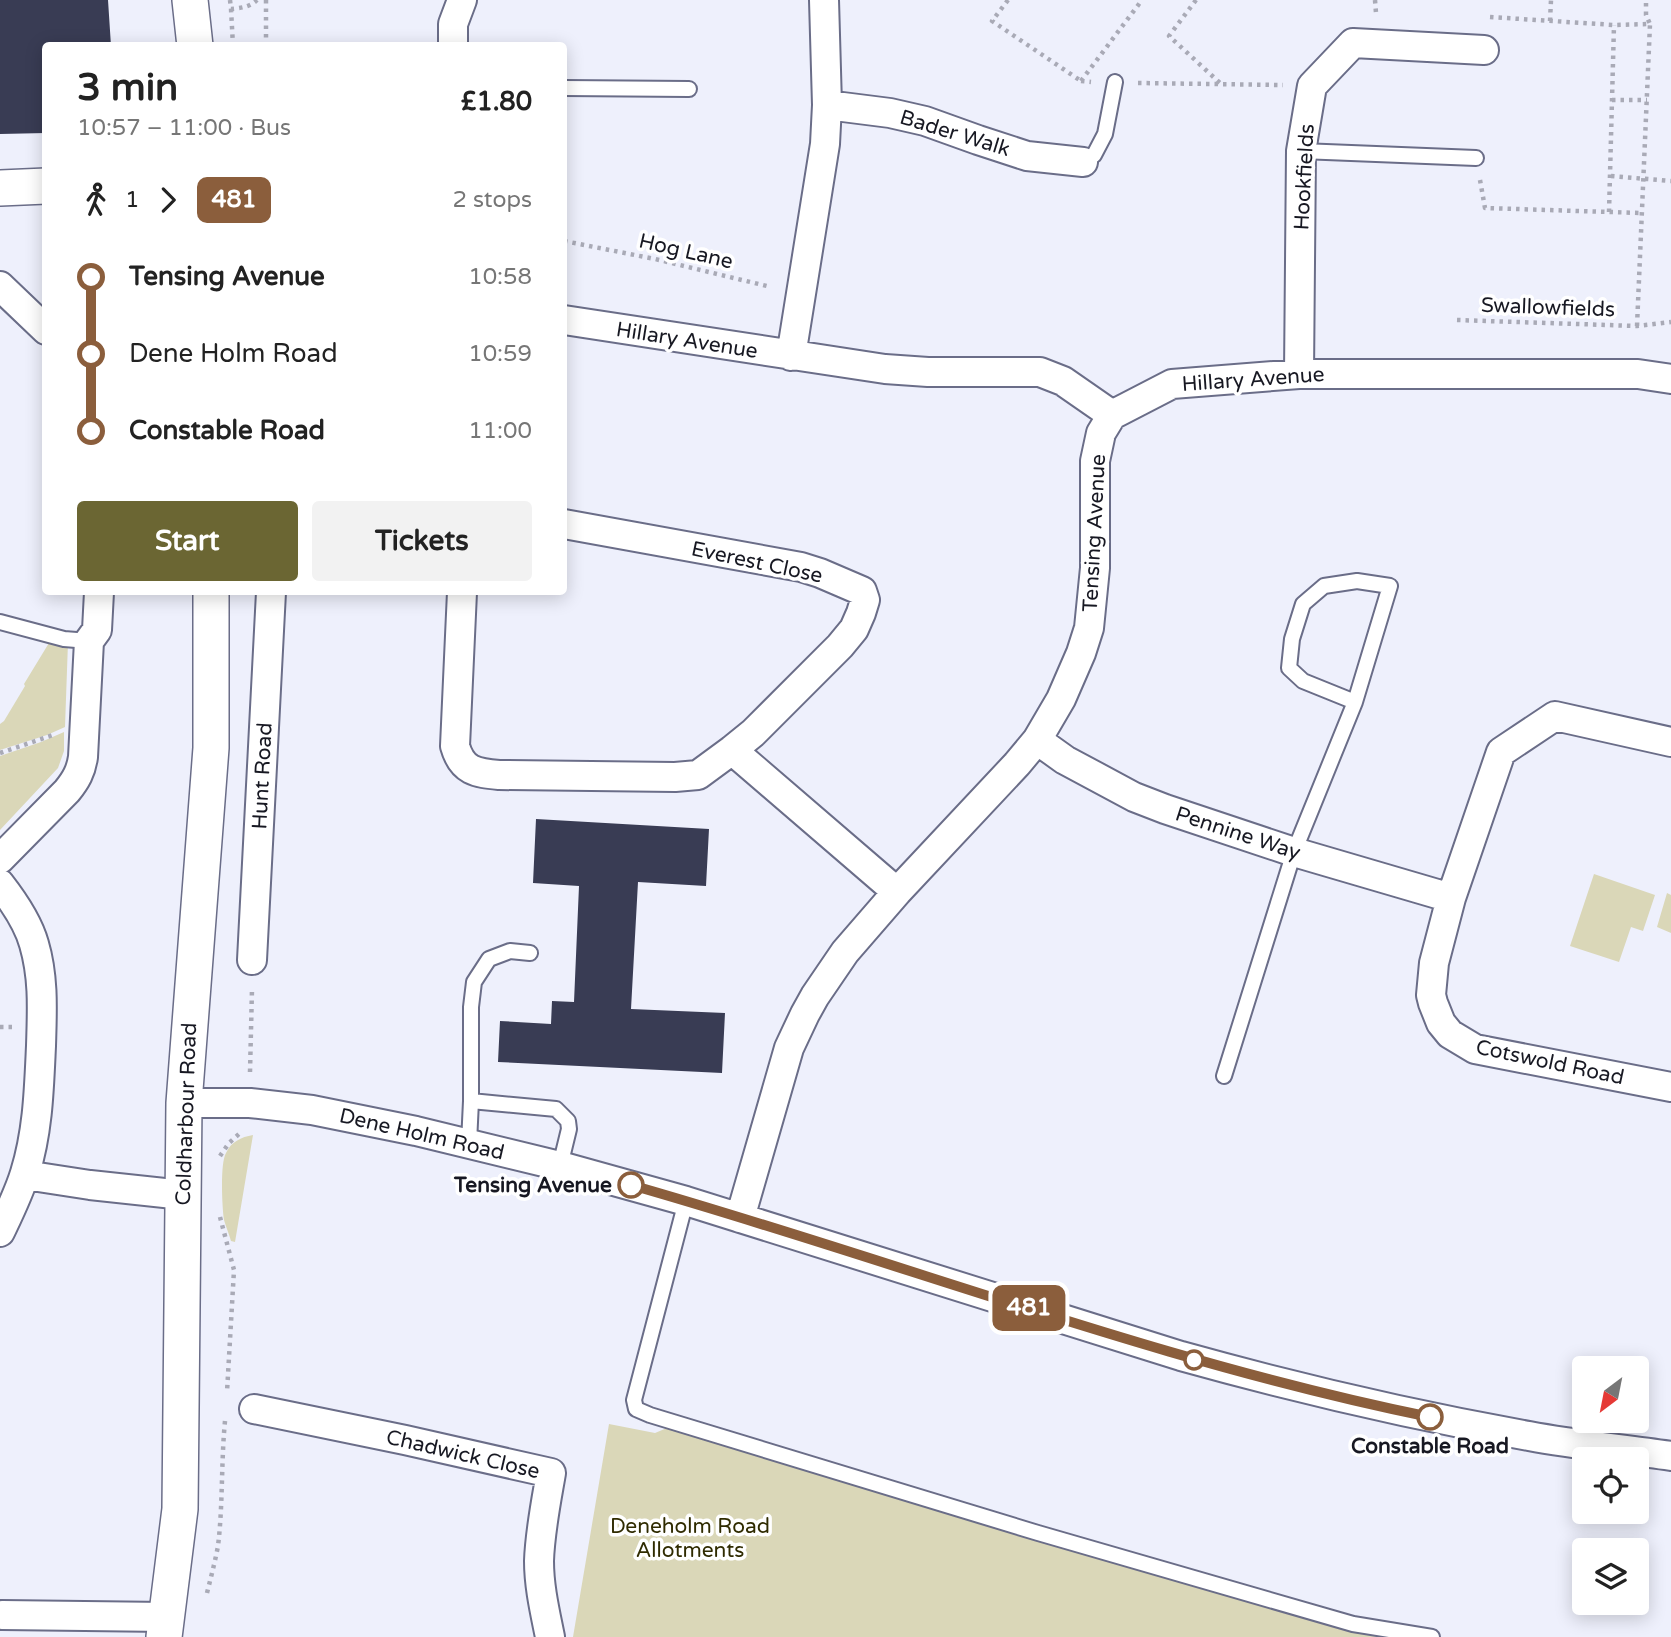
<!DOCTYPE html>
<html lang="en">
<head>
<meta charset="utf-8">
<style>
	:root { --surface:#fff; --page:#f2f2f2; --text:#222; --muted:#767676; --accent:#6b6633 }
	body { margin:0; font-family:"Varela Round",sans-serif; background:var(--page); color:var(--text); height:100vh; display:flex; flex-direction:column; font-size:26px; white-space:nowrap }
	* { box-sizing:border-box; margin:0 }
	p { font-size:23px; color:var(--muted) }
	.icon { flex:none; width:38px; height:38px; fill:none; stroke:currentColor; stroke-width:2; stroke-linecap:round; stroke-linejoin:round }
	.map { position:relative; flex:1; overflow:hidden }
	.side { position:absolute; left:42px; top:42px; width:525px; height:553px; display:flex; flex-direction:column; background:var(--surface); border-radius:7px; box-shadow:0 4px 18px #0003 }
	.side>* { flex:none }
	.badge { padding:0 14px; border-radius:10px; font-size:24px; line-height:46px }
	.needle { width:46px; rotate:212deg }
	.fabs { position:absolute; left:1572px; top:1356px; display:grid; gap:14px }
	.fabs a { display:grid; place-items:center; width:77px; height:77px; border-radius:7px; background:var(--surface); box-shadow:0 4px 18px #0003; font-size:35px }
	.map>.badge { position:absolute; translate:-50% -50%; box-shadow:0 0 0 4px #fff }
	.legs { display:flex; align-items:center; gap:10px; height:77px; padding:0 35px; font-size:23px }
	.legs p { margin-inline-start:auto }
	.overview { display:flex; align-items:center; justify-content:space-between; height:119px; padding:0 35px }
	h1 { font-size:38px; font-weight:800; line-height:52px }
	.button { display:flex; gap:14px; margin-top:auto; padding:14px 35px }
	.button a { flex:1; height:80px; border-radius:7px; background:var(--accent); color:#fff; font-size:28px; font-weight:800; line-height:80px; text-align:center }
	.button a+a { background:var(--page); color:var(--text) }
	ul { padding:0 35px; list-style:none }
	li { display:flex; align-items:center; gap:24px; height:77px; font-size:26px }
	li i { display:grid; place-items:center; width:10px; height:100%; margin:0 9px; background:currentColor }
	li i::after { content:''; width:18px; height:18px; margin:-9px; border:5px solid; border-radius:50%; background:var(--surface) }
	li p { margin-inline-start:auto }
	li:first-child i { background:linear-gradient(#0000 50%,currentColor 0) }
	li:last-child i { background:linear-gradient(currentColor 50%,#0000 0) }
	.map>svg:first-child { display:block }
	.green { fill:#dad7b8 }
	.building { fill:#393c54 }
	.lines { fill:none; stroke-linecap:round; stroke-linejoin:round }
	.service-casing { stroke:#6a6d88; stroke-width:18 }
	.minor-casing { stroke:#6a6d88; stroke-width:32 }
	.tertiary-casing { stroke:#6a6d88; stroke-width:38 }
	.path { stroke:#a9aab6; stroke-width:4.5; stroke-dasharray:3.5 5; stroke-linecap:butt }
	.service { stroke:#fff; stroke-width:14 }
	.minor { stroke:#fff; stroke-width:28 }
	.tertiary { stroke:#fff; stroke-width:35 }
	.line-1-casing { stroke:#fff; stroke-width:16 }
	.line-1 { stroke:#8b5e3c; stroke-width:10 }
	.stop-1-dot { fill:#fff; stroke:#8b5e3c; stroke-width:3.5 }
	.labels { text-anchor:middle; stroke-width:7; stroke-linejoin:round; paint-order:stroke }
	.street-label { font-size:21px; fill:#171822; stroke:#fff }
	.stop-label { font-size:21px; font-weight:bold; fill:#171822; stroke:#fff; text-anchor:end }
	.park-label { font-size:21px; fill:#2f2b00; stroke:#fff }
</style>
</head>
<body>
<div class="map">
<svg width="1671" height="1637" viewBox="0 0 1671 1637">
	<rect width="100%" height="100%" fill="#eef0fc"/>
	<path class="green" d="M52 638 68 642 65 727 47 735 0 750V724L4 721 25 686 24 684Z
		M64 732V751L58 768 0 830V756L41 742Z
		M1594 874 1655 895 1643 931 1631 927 1619 962 1570 946Z
		M1667 893 1671 895V933L1657 927Z
		M253 1135 235 1242 231 1241C229 1234 226 1227 224 1220 222 1207 220 1163 226 1153 231 1142 241 1137 253 1135Z
		M609 1424 655 1433 667 1428 1343 1629 1394 1637H573Z"/>
	<path class="building" d="M0 0H108L111 46H46V133L0 134Z
		M536 819 709 829 706 886 638 882 631 1009 725 1013 722 1073 498 1062 500 1021 551 1024 552 1001 574 1002 579 886 533 883Z"/>
	<g class="lines">
		<g class="service-casing">
			<path id="service" d="M564 88 689 89
				M1301 151 1476 158
				M1083 162 1094 155 1105 134 1115 82
				M0 622 64 639 89 641
				M1224 1076 1294 852 1355 702 1390 586 1357 581 1324 586 1303 604 1292 639 1289 668 1303 681 1355 702
				M471 1101 556 1109 568 1121 569 1129 560 1166
				M469 1143 471 1101V1007L474 982 489 959 510 951 530 953
				M686 1201 634 1400 636 1409 650 1415 1038 1533 1353 1624 1432 1637"/>
		</g>
		<g class="minor-casing">
			<path id="minor" d="M453 46V24L462 0
				M827 105 890 113 925 121 978 140 1027 156 1083 162
				M0 286 46 330
				M564 320 885 369 928 372H1040L1063 381 1112 415
				M791 356 825 144 827 105 824 0
				M1299 374 1301 151 1312 86 1353 43 1484 50
				M462 592 455 746C462 771 476 773 499 775L675 777 698 775 732 750 753 733 840 646 854 629 861 613 865 600 862 591 820 573 801 567 564 524
				M1037 740 1065 760 1134 797 1165 809 1294 852 1451 898
				M1671 742 1555 716 1501 752 1451 898 1434 963 1431 995 1433 1003 1441 1023 1450 1034 1475 1049 1671 1087
				M732 750 897 892
				M0 859 67 791C76 780 81 771 83 757L89 641 97 630 99 592
				M0 884C14 902 28 922 34 944 44 978 42 1011 41 1046 39 1089 38 1131 25 1173 19 1193 9 1213 0 1232
				M252 960 271 592
				M184 1103H250L312 1110 416 1131 560 1166 686 1201 1181 1356C1296 1388 1411 1415 1529 1436 1576 1445 1624 1449 1671 1456
				M25 1175 90 1185 183 1195
				M740 1218 789 1048 805 1014 815 996 845 952 897 892 1017 764 1037 740 1061 699 1081 653 1089 628 1095 568V461L1101 433 1112 415 1172 384 1299 374H1638L1671 379
				M254 1409 405 1440 551 1473C546 1502 540 1531 539 1561 539 1587 545 1612 550 1637
				M2 1615 167 1617"/>
		</g>
		<g class="tertiary-casing">
			<path id="tertiary" d="M190 0 195 46
				M0 188 46 186
				M164 1637 180 1509 184 1103 211 748V592"/>
		</g>
		<path class="path" d="M230 0 231 9C241 8 250 7 257 0
			M1008 0 992 21 1081 81
			M1196 0 1169 36 1220 83
			M1375 0 1376 13
			M231 9 233 46
			M1490 17 1614 25 1650 24 1646 15V0
			M1550 21 1551 0
			M266 46V0
			M1081 81 1091 82
			M1081 81 1142 0
			M1138 83 1283 85
			M1612 100H1647
			M1611 176 1671 181
			M1480 180 1485 208 1641 213
			M1609 212 1614 25
			M564 241 655 259 771 287
			M1457 320 1637 326 1671 322
			M1637 326 1650 24
			M0 753 53 735
			M0 1027H13
			M250 1072 252 989
			M220 1156 229 1143 239 1134
			M220 1217 234 1270 227 1392
			M207 1593C211 1577 215 1562 218 1546 223 1505 221 1463 225 1421"/>
		<use href="#service" class="service"/>
		<use href="#minor" class="minor"/>
		<use href="#tertiary" class="tertiary"/>
	</g>
	<g class="lines">
		<g class="line-1-casing">
			<path id="line-1" d="M631 1185C898 1261 1158 1362 1430 1417"/>
		</g>
		<use href="#line-1" class="line-1"/>
	</g>
	<g class="stop-1-dot">
		<circle cx="631" cy="1185" r="12"/>
		<circle cx="1194" cy="1360" r="9"/>
		<circle cx="1430" cy="1417" r="12"/>
	</g>
	<g class="labels">
		<g class="street-label">
			<text transform="translate(955 133) rotate(17)" y="7">Bader Walk</text>
			<text transform="translate(1304 177) rotate(-87)" y="7">Hookfields</text>
			<text transform="translate(686 251) rotate(13)" y="7">Hog Lane</text>
			<text transform="translate(1548 307) rotate(2)" y="7">Swallowfields</text>
			<text transform="translate(687 340) rotate(9)" y="7">Hillary Avenue</text>
			<text transform="translate(1253 379) rotate(-4)" y="7">Hillary Avenue</text>
			<text transform="translate(1094 533) rotate(-87)" y="7">Tensing Avenue</text>
			<text transform="translate(757 562) rotate(12)" y="7">Everest Close</text>
			<text transform="translate(262 776) rotate(-87)" y="7">Hunt Road</text>
			<text transform="translate(1238 833) rotate(18)" y="7">Pennine Way</text>
			<text transform="translate(1550 1062) rotate(12)" y="7">Cotswold Road</text>
			<text transform="translate(186 1114) rotate(-88)" y="7">Coldharbour Road</text>
			<text transform="translate(422 1134) rotate(13)" y="7">Dene Holm Road</text>
			<text transform="translate(463 1454) rotate(13)" y="7">Chadwick Close</text>
		</g>
		<g class="stop-label">
			<text x="612" y="1192">Tensing Avenue</text>
			<text x="1430" y="1453" text-anchor="middle">Constable Road</text>
		</g>
		<g class="park-label">
			<text x="690" y="1533">Deneholm Road<tspan x="690" dy="24">Allotments</tspan></text>
		</g>
	</g>
</svg>
<div class="fabs">
<a><svg class="needle" viewBox="-14 -14 28 28"><path d="M0-13l5 13h-10z" fill="#e53935"/><path d="M0 13l5-13h-10z" fill="#767676"/></svg></a>
<a><svg class="icon" aria-label="locate" viewBox="0 0 24 24"><circle cx="12" cy="12" r="6"/><path d="M12 2v4M12 18v4M2 12h4M18 12h4"/></svg></a>
<a><svg class="icon" aria-label="layers" viewBox="0 0 24 24"><path d="M12 4l9 5-9 5-9-5zM3 14l9 5 9-5"/></svg></a>
</div>
<b class="badge" style="left:1029px;top:1308px;background:#8b5e3c;color:#fff">481</b>
<section class="side">
<div class="overview"><div><h1>3 min</h1><p>10:57 – 11:00 · Bus</p></div><b>£1.80</b></div>
<div class="legs"><svg class="icon" aria-label="walk" viewBox="0 0 24 24"><circle cx="13" cy="4" r="2"/><path d="M13 8l-2 6 4 7M11 14l-3 7M7 12l3-4h3l4 4"/></svg>1<svg class="icon" aria-label="forward" viewBox="0 0 24 24"><path d="M9 5l7 7-7 7"/></svg><b class="badge" style="background:#8b5e3c;color:#fff">481</b><p>2 stops</p></div>
<ul>
<li><i style="color:#8b5e3c"></i><b>Tensing Avenue</b><p>10:58</p></li>
<li><i style="color:#8b5e3c"></i><span>Dene Holm Road</span><p>10:59</p></li>
<li><i style="color:#8b5e3c"></i><b>Constable Road</b><p>11:00</p></li>
</ul>
<div class="button"><a>Start</a><a>Tickets</a></div>
</section>
</div>
</body>
</html>
